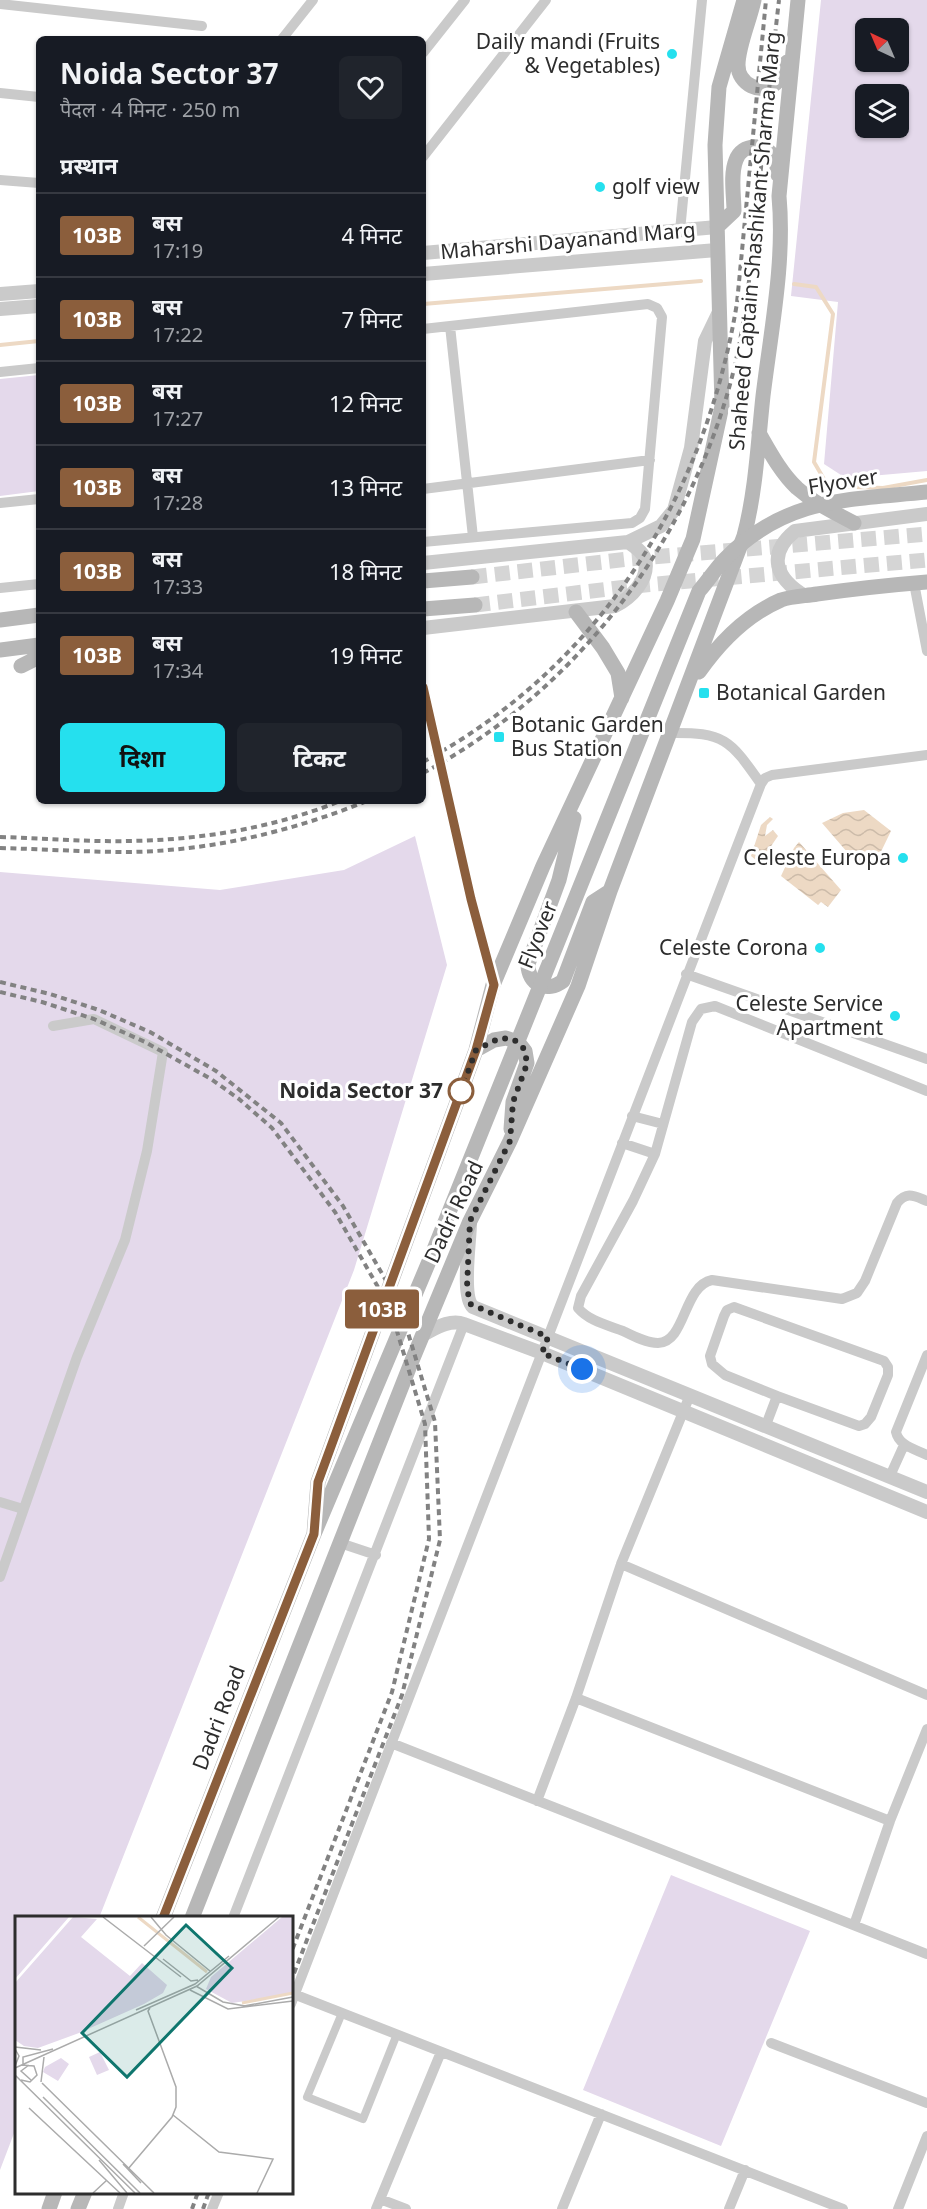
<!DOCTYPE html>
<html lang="hi">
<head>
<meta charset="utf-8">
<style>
	:root { --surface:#171b24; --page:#20242c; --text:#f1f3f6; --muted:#9ea1a6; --line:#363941; --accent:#25e0ee }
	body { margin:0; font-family:"Noto Sans","Noto Sans Devanagari",sans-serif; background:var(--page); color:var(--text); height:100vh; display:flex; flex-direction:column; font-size:22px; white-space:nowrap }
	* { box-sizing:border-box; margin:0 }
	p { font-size:20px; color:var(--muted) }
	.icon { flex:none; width:33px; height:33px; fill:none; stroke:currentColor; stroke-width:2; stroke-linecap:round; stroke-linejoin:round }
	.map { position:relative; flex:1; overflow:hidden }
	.panel { position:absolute; left:36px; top:36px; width:390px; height:768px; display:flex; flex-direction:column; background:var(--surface); border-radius:9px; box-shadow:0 2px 4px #0004 }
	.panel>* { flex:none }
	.badge { padding:0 12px; border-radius:4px; font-size:21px; line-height:39px }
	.needle { width:39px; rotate:316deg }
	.buttons { position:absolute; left:855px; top:18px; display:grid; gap:12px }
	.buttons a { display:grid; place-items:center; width:54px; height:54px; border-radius:9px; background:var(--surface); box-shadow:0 2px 4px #0004; font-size:30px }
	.you { position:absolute; width:30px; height:30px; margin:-15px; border:4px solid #fff; border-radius:50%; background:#1a73e8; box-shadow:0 0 0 9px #1a73e833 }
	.map>.badge { position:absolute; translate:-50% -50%; box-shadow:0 0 0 3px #fff }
	h2 { padding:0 24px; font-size:22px; line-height:54px }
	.round { display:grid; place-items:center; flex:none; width:63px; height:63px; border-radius:9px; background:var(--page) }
	.headline { display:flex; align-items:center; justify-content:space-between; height:102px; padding:0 24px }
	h1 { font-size:28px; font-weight:700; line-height:45px }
	.cta { display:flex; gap:12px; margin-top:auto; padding:12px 24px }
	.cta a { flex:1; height:69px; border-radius:9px; background:var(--accent); color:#111; font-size:24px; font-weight:700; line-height:69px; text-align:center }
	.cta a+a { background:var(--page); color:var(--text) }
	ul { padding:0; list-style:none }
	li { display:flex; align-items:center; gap:18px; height:84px; padding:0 24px; border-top:2px solid var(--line) }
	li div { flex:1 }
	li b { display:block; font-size:22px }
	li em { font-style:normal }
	li .badge { min-width:66px; font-weight:700; text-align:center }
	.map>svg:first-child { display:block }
	.green { fill:#e4d9eb; fill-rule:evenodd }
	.water { fill:url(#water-waves) }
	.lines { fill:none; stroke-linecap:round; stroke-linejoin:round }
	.stream { stroke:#edd9c4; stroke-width:4 }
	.secondary-tunnel { stroke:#d5d5d5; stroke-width:15; stroke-dasharray:15 8; stroke-linecap:butt }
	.pedestrian { stroke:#cacaca; stroke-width:8 }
	.minor { stroke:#cacaca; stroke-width:10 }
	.tertiary { stroke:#cacaca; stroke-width:14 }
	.secondary { stroke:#b7b7b7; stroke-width:15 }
	.rail { stroke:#828282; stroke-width:4; stroke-dasharray:6 4.5; stroke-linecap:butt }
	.secondary-bridge { stroke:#b7b7b7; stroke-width:15 }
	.line-casing { stroke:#fff; stroke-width:14 }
	.line { stroke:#8b5e3c; stroke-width:9 }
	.walk { stroke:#2d2d2d; stroke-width:6; stroke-dasharray:0 10.8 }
	.poi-dot { fill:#25e0ee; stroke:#fff; stroke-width:2 }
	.stop-dot { fill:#fff; stroke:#8b5e3c; stroke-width:3 }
	.labels { text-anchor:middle; stroke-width:6; stroke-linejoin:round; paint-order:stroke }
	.poi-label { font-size:21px; fill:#2d2d2d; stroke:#fff; text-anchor:end }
	.street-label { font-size:21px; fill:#2d2d2d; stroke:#fff }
	.stop-label { font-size:21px; font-weight:bold; fill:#2d2d2d; stroke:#fff; text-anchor:end }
	.inset-river { fill:none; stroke:#edd9c4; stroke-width:3 }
	.inset-road { fill:none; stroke:#ababab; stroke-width:1.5 }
	.view { fill:#0f766e; fill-opacity:0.15; stroke:#0f766e; stroke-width:3 }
	.inset-edge { fill:none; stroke:#2d2d2d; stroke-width:3 }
</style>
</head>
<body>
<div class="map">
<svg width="927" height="2209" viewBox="0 0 927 2209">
	<defs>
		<pattern id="water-waves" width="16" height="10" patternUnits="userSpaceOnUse" patternTransform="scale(1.5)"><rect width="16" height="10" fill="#edd9c4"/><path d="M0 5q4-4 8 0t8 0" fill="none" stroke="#ccbba9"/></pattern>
	</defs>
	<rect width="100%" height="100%" fill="#fff"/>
	<path class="green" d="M821 0H927V471L859 477 841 475 824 464 838 302 791 296ZM898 28V62H866V28ZM898 94V128H866V94Z
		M39 375V491L0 496V379Z
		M415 836 447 965 354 1270 99 1918H16V2128L0 2170V872L220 890 344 870Z
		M671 1875 810 1931 721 2146 583 2090Z"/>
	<path class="water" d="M864 810 891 831 876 862 869 854 860 867 822 823 843 813Z
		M770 817 773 819 767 825 765 836 773 830 778 836 765 855 762 865 751 856 761 825Z
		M799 842 841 890 828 907 821 902 818 905 781 876 794 848Z"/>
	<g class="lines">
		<path class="stream" d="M794 284 816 287 833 314 814 462 828 486 883 488 927 480
			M423 304 701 281
			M0 345 39 341"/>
		<path class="secondary-tunnel" d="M472 577 629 559 927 534
			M475 605 634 586 927 560"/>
		<path class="pedestrian" d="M342 2013 307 2097 363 2119 397 2034"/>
		<path class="minor" d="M0 4 202 26
			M282 39 313 0
			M423 53 465 0
			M0 93 39 97
			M423 157 546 0
			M0 180 39 183
			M680 231 702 0
			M450 326 473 537
			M423 329 648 304 657 308 662 317 645 509 640 518 632 523 423 542
			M0 372 39 368
			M423 489 650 460
			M0 503 39 499
			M914 583 927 651
			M0 588 39 584
			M669 733C725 732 730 740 761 784
			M686 974 927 1059
			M927 1091 715 1006 701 1009 692 1022 655 1154 633 1201 581 1296 578 1308C589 1321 607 1325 623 1331 633 1336 646 1343 658 1343 686 1342 683 1286 712 1280L842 1299 857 1293 865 1281 897 1203C907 1191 914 1196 927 1201
			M632 1116 663 1124
			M622 1143 655 1154
			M927 1355 896 1432C899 1446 915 1449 927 1455
			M766 1425 777 1396 725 1375 712 1364 710 1356 724 1316 727 1310 734 1307 884 1361 888 1367V1375L871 1417 865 1424 859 1426 777 1396
			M890 1476 904 1445
			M0 1502 23 1509
			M340 1543 376 1555
			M621 1564 927 1695
			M0 1577 77 1357 125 1240 147 1151 163 1052 94 1019 53 1026
			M576 1698 890 1821
			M391 1743 927 1954
			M537 1801 576 1698 621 1564 690 1395
			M233 1918 464 1324
			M854 1925 890 1821 927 1729
			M291 1993 843 2209
			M291 2004 761 784 765 778 772 775 927 755
			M771 2043 927 2103
			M380 2199 406 2209
			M118 2209 124 2192
			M212 2209 219 2192
			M376 2209 441 2052
			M562 2209 601 2114
			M729 2209 745 2170
			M898 2209 927 2136"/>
		<path class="tertiary" d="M423 253 717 227
			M423 274 717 250
			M0 294 39 291
			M0 309 39 306
			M423 563 628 542 661 526 674 510 691 448 705 341 719 312
			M805 596C775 578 767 554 795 531L927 514
			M423 628 615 606C631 598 650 579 645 559 642 551 634 546 628 542
			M470 1223C470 1241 461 1296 473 1307L927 1492
			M424 1334C436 1328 450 1319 464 1324L542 1353 927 1512"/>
		<path class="secondary" d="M754 0C750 20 738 46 738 65 738 84 761 96 776 83 783 78 784 70 787 62
			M717 227 734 211C734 196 730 174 736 160 742 143 765 143 774 157 777 162 777 169 778 175
			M759 433C770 452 781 473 797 488 814 503 835 513 854 523
			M423 581 472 577
			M423 609 475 605
			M576 612 603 648 618 673 622 698
			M0 620 39 615
			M0 650 39 645
			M21 666 39 657
			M699 672C720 642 746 615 781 600 792 596 806 596 817 594 854 589 890 585 927 582
			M574 818 559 880 528 964C528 985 547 993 563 981L593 902 610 891
			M476 1050 494 1040 506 1038 518 1042 525 1051 527 1063 513 1102 511 1129
			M314 1534 318 1482 476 1050 493 985 543 866 667 601 693 539 722 406 715 145 719 87 744 0
			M163 1918 314 1534 433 1252
			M192 1918 411 1363 470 1221 510 1141 578 986 610 891 744 536C756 491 758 442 763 396 771 330 785 262 779 196L798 0
			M49 2209 55 2192
			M78 2209 85 2192"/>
		<path class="rail" d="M423 762C600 666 705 498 737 303L766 0
			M423 773C575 692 688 544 732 377 746 322 751 264 757 207 764 138 771 69 779 0
			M0 837C43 838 86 842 129 841 200 840 274 828 340 801
			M0 848C42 849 85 852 128 852 210 851 290 832 367 801
			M0 982 50 994 99 1010 150 1032 216 1071 281 1123 343 1206 399 1303 435 1422 440 1540 402 1695 291 1981
			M0 992 42 1002 94 1019 145 1042 211 1079 239 1099 272 1128 335 1212 390 1308 425 1424 429 1539 392 1692 291 1953
			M192 2209 198 2192
			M203 2209 209 2192"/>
		<path class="secondary-bridge" d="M433 1252 699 591C708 581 716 568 725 559 786 497 848 500 927 492"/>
	</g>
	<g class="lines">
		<g class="line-casing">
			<path id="line" d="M163 1918 314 1534 318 1482 476 1050 494 985 471 899 423 687"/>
		</g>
		<use href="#line" class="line"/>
		<path class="walk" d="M461 1091 476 1050 500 1038 513 1039 522 1046 525 1051 527 1064 513 1102 510 1141 470 1221 467 1287 470 1304 548 1337 542 1353 582 1369"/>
	</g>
	<g class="poi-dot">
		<circle cx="672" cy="54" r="6"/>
		<circle cx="600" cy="187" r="6"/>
		<rect x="698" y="687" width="12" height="12" rx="3"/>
		<rect x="493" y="731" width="12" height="12" rx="3"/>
		<circle cx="903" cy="858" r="6"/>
		<circle cx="820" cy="948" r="6"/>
		<circle cx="895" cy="1016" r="6"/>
	</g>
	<circle class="stop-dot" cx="461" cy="1091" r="12"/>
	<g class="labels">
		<g class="poi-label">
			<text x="660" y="49">Daily mandi (Fruits<tspan x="660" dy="24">&amp; Vegetables)</tspan></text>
			<text x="612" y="194" text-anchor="start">golf view</text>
			<text x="716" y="700" text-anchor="start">Botanical Garden</text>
			<text x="511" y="732" text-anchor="start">Botanic Garden<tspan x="511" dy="24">Bus Station</tspan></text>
			<text x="891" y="865">Celeste Europa</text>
			<text x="808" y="955">Celeste Corona</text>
			<text x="883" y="1011">Celeste Service<tspan x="883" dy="24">Apartment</tspan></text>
		</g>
		<g class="street-label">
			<text transform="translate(568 241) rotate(-5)" y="7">Maharshi Dayanand Marg</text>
			<text transform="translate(755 241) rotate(-85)" y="7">Shaheed Captain Shashikant Sharma Marg</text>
			<text transform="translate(843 482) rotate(-9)" y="7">Flyover</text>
			<text transform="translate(538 935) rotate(-68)" y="7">Flyover</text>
			<text transform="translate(454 1212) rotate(-65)" y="7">Dadri Road</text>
			<text transform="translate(219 1718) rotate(-69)" y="7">Dadri Road</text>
		</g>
		<g class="stop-label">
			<text x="443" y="1098">Noida Sector 37</text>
		</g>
	</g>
	<g transform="translate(15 1916)">
		<rect width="278" height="278" fill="#fff"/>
		<path d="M0 1H54L0 63ZM58 1 82 3 66 21 115 60 127 47 152 69 148 77 129 88 64 117 23 132 9 130 0 124V67ZM267 1H277V78L217 87 191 73 196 61ZM85 136 94 154 82 159 74 141ZM46 142 54 148 43 165 28 156 30 151Z" fill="#e4d9eb"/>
		<path class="inset-river" d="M123 1 192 56M227 87 278 77"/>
		<path class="inset-road" d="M88 1 166 61M136 1 151 19 195 55M129 30 159 1M148 43 176 65 183 64M181 70 208 86 230 90M175 74 213 93 278 85M229 90 278 81M121 94 180 68 214 40M0 131 26 134M0 133 4 140 0 150M14 149 6 155 16 164M8 150V141L38 133M0 152 182 70 264 1M0 159 120 277M6 164 15 166 22 159 19 150 7 149M26 166 29 141M27 167 139 277M28 181 125 277M14 192 105 277M158 199 204 236 258 243 242 277M84 244 112 277M108 248 126 267M113 253 157 201 161 191V171L133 95 135 92M78 277 92 264"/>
		<path class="view" d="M171 9 217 52 112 161 67 117Z"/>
		<rect width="278" height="278" class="inset-edge"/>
	</g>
</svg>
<div class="buttons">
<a><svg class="needle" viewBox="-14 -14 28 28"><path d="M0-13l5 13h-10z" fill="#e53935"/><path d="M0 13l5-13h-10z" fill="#9ea1a6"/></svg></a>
<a><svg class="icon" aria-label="layers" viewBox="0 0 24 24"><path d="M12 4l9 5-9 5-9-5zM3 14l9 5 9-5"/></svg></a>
</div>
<div class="you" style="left:582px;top:1369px"></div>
<b class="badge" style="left:382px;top:1309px;background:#8b5e3c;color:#fff">103B</b>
<section class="panel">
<div class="headline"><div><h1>Noida Sector 37</h1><p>पैदल · 4 मिनट · 250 m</p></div><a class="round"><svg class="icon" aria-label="heart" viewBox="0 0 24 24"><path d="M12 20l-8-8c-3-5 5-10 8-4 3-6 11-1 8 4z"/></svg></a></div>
<h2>प्रस्थान</h2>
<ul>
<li><span class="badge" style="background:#8b5e3c;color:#fff">103B</span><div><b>बस</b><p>17:19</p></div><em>4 मिनट</em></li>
<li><span class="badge" style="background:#8b5e3c;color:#fff">103B</span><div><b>बस</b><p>17:22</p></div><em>7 मिनट</em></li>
<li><span class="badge" style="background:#8b5e3c;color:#fff">103B</span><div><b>बस</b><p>17:27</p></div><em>12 मिनट</em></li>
<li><span class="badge" style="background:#8b5e3c;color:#fff">103B</span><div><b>बस</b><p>17:28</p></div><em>13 मिनट</em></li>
<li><span class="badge" style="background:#8b5e3c;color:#fff">103B</span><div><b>बस</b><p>17:33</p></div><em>18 मिनट</em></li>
<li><span class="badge" style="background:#8b5e3c;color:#fff">103B</span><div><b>बस</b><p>17:34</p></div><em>19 मिनट</em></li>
</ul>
<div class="cta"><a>दिशा</a><a>टिकट</a></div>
</section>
</div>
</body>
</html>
